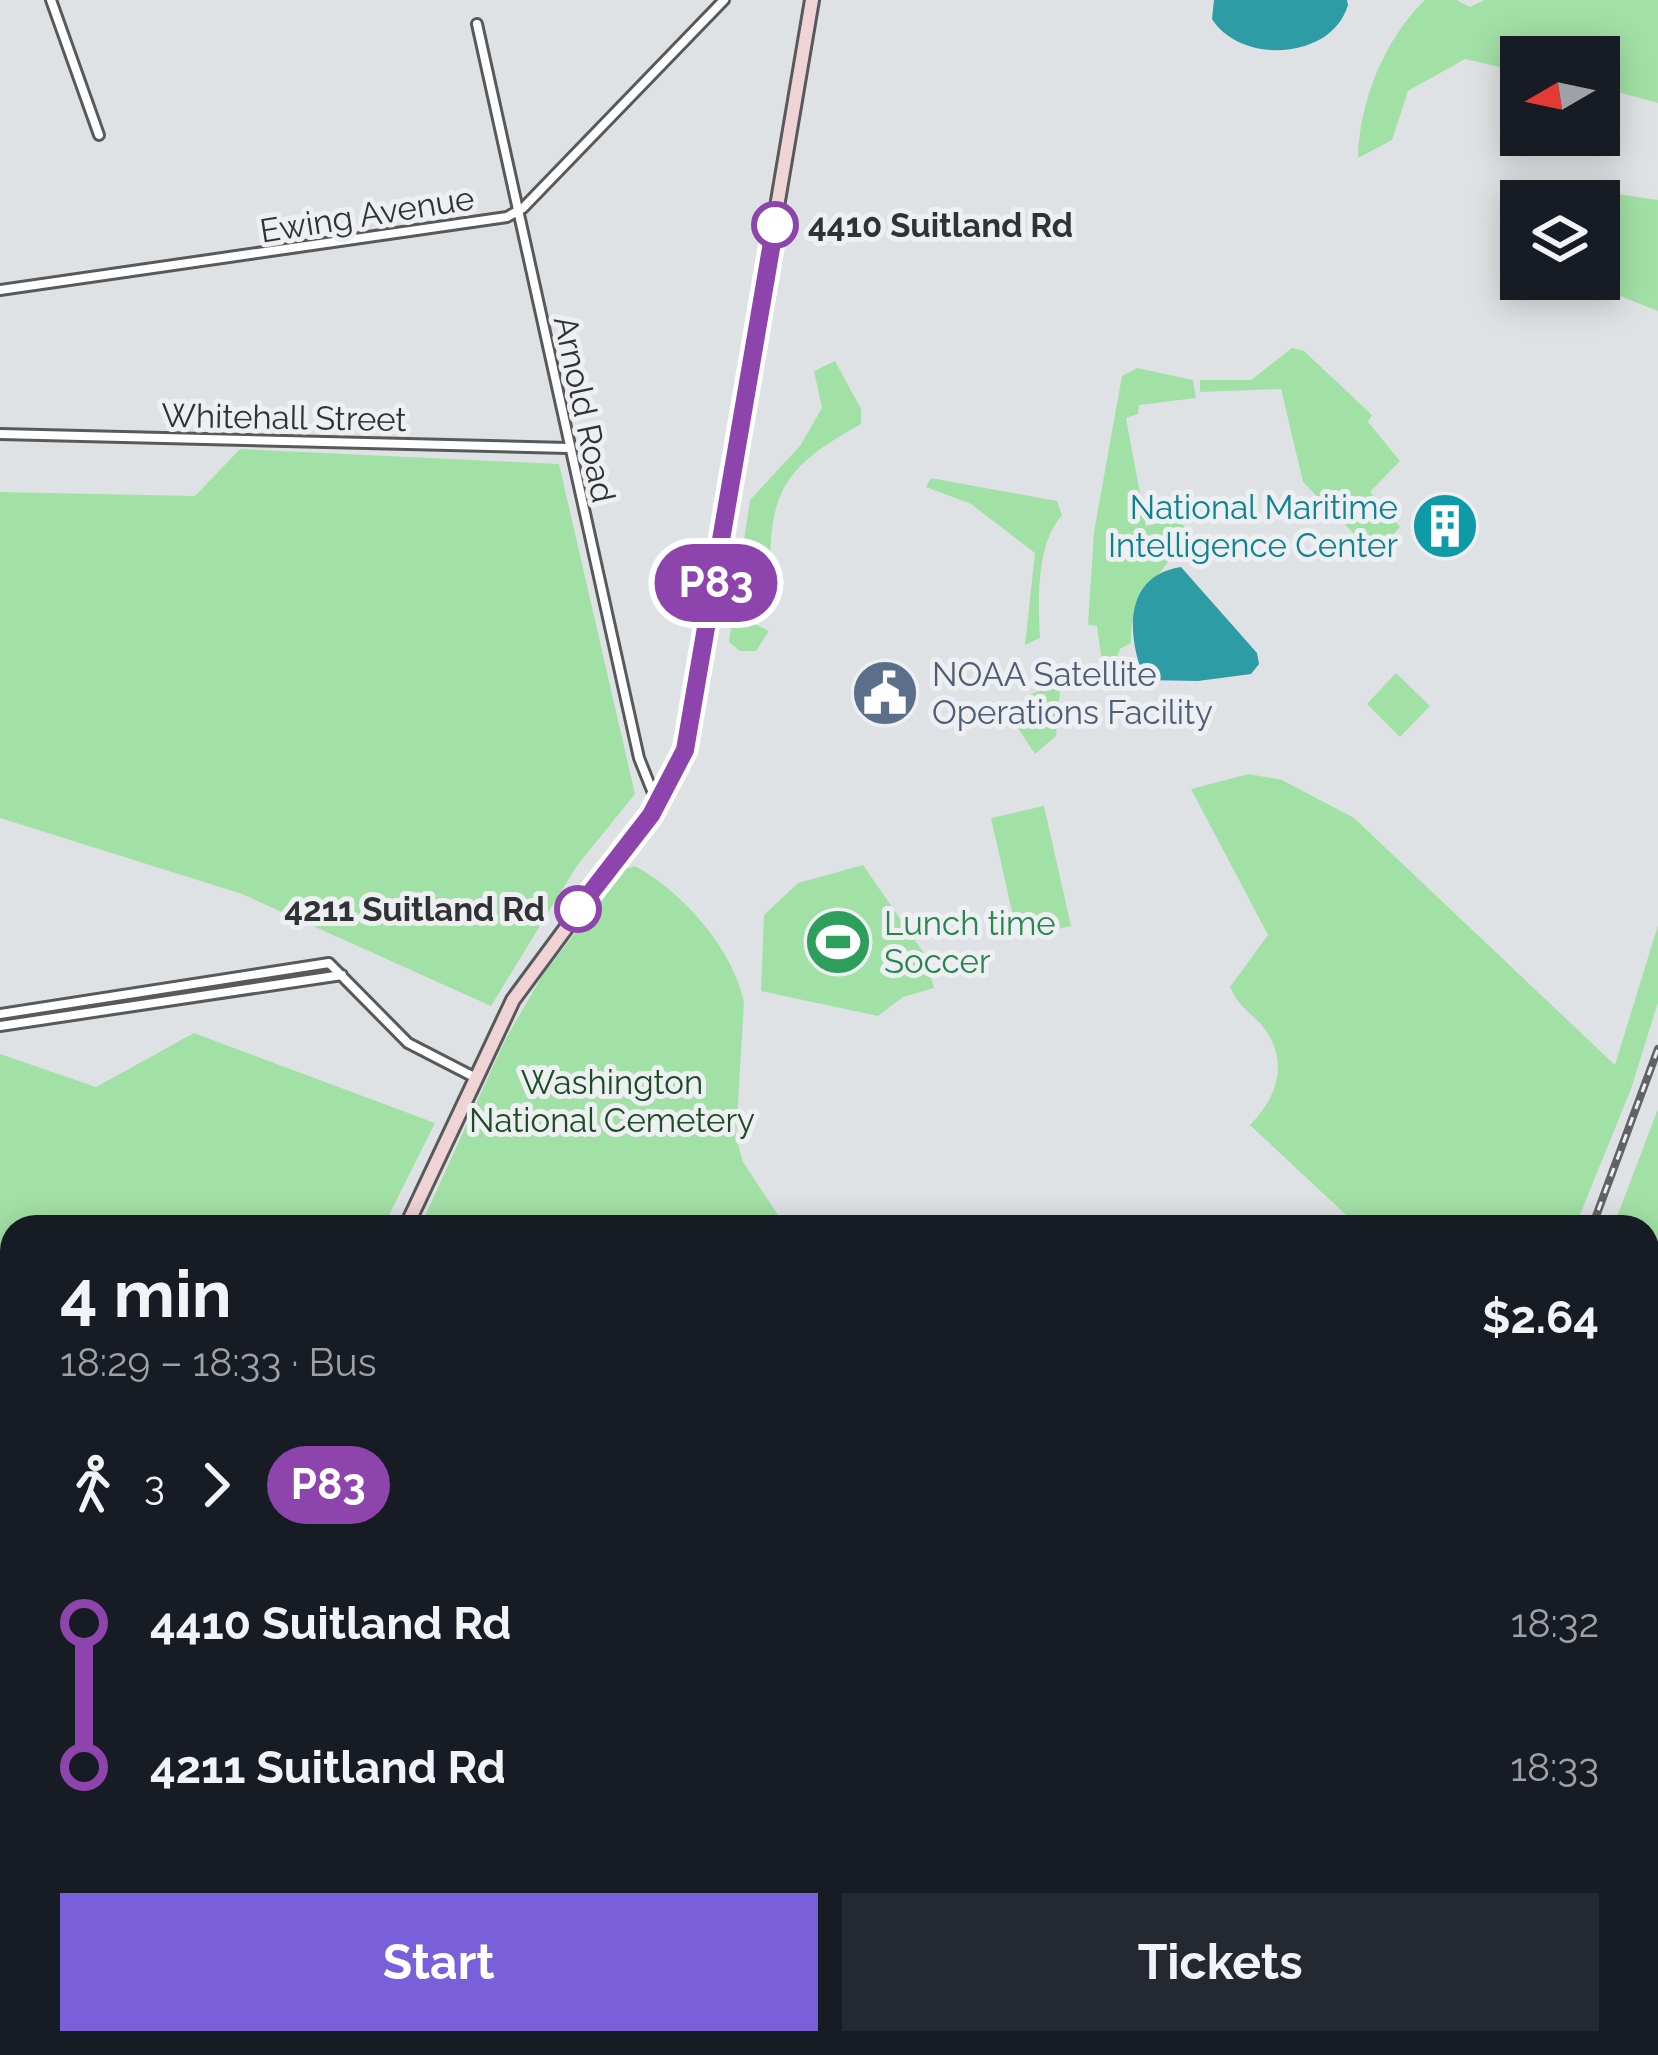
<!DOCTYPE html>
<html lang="en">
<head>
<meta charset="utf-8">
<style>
	:root { --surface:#171b24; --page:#242831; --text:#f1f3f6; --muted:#9ea1a6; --accent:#795fda }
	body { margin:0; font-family:Raleway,sans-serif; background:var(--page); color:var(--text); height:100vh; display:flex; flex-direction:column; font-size:45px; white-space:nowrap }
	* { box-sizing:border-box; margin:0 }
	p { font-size:39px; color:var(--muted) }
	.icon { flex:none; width:66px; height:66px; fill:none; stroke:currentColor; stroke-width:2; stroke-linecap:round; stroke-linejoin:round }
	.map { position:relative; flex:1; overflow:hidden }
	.details { position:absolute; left:0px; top:1215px; width:1659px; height:840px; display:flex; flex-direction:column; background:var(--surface); border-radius:36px 36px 0 0; box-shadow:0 6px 30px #0003 }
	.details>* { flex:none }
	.badge { padding:0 24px; border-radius:39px; font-size:42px; line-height:78px }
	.needle { width:78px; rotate:261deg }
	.tools { position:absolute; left:1500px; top:36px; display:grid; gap:24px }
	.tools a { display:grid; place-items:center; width:120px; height:120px; border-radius:0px; background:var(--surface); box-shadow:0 6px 30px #0003; font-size:60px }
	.map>.badge { position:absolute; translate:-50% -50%; box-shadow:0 0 0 6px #fff }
	.legs { display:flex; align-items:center; gap:18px; height:132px; padding:0 60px; font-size:39px }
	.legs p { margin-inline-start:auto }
	.head { display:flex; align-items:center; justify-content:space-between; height:204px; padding:0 60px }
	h1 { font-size:66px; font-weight:700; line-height:90px }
	.primary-button { display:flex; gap:24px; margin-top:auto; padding:24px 60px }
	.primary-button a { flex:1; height:138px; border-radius:0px; background:var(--accent); color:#fff; font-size:48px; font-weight:700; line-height:138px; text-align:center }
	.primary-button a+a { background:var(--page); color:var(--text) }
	ul { padding:0 60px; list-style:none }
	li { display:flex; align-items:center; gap:42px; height:144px; font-size:45px }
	li i { display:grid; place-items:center; width:18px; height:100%; margin:0 15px; background:currentColor }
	li i::after { content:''; width:30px; height:30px; margin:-15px; border:9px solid; border-radius:50%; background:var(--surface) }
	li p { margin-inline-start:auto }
	li:first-child i { background:linear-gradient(#0000 50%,currentColor 0) }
	li:last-child i { background:linear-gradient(currentColor 50%,#0000 0) }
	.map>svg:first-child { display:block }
	.green { fill:#a2e1a6 }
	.water { fill:#2d9ca5 }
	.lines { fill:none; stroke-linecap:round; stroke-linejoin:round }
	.stream { stroke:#2d9ca5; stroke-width:3 }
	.minor-casing { stroke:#57595b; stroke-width:14 }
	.secondary-casing { stroke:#57595b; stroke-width:18 }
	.trunk-casing { stroke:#94585d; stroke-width:20 }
	.minor { stroke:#fff; stroke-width:8 }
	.secondary { stroke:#efd3d5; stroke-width:12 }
	.trunk { stroke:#d48a90; stroke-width:14 }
	.rail-casing { stroke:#616264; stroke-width:8 }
	.rail { stroke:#edeff2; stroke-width:3; stroke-dasharray:9; stroke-linecap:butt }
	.line-1-casing { stroke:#fff; stroke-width:27 }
	.line-1 { stroke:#8e44ad; stroke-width:18 }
	.stop-1-dot { fill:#fff; stroke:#8e44ad; stroke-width:6 }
	.labels { text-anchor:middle; stroke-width:10; stroke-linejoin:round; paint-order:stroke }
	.street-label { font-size:33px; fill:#313233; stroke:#edeff2 }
	.stop-label { font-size:33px; font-weight:bold; fill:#313233; stroke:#edeff2; text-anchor:start }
	.culture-label { font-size:33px; fill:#0d838f; stroke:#edeff2; text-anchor:end }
	.service-label { font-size:33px; fill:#4e5e75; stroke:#edeff2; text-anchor:start }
	.leisure-label { font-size:33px; fill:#27864d; stroke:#edeff2; text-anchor:start }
	.park-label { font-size:33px; fill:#1a4d22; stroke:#edeff2 }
</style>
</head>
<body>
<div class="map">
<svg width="1658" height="2055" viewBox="0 0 1658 2055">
	<rect width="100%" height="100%" fill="#dfe2e4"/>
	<path class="green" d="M1425 0H1456L1470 7 1484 0H1658V103L1599 87V57H1521V72L1465 59 1408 91 1392 140 1358 158C1359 103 1384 39 1425 0Z
		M1549 184 1658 200V311L1577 279H1599V201H1530Z
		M1292 348 1304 351 1372 415 1368 422 1400 461 1370 492 1400 527 1375 555 1303 482 1281 389 1200 392V380H1251Z
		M835 361 861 409V424C784 467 769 490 770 578L756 581 743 618 769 631 756 651H740L729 642 750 500 800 446 822 408 814 371Z
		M1137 368 1193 380 1196 398 1139 405 1138 414 1126 418 1146 526 1177 519 1196 539 1180 541C1164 578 1129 594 1131 643L1120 649 1114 666 1103 669 1097 626 1088 625 1094 532 1122 376Z
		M240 449 559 464 635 794 576 867 491 1006 242 894 0 818V492L195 496Z
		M931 478 1057 501 1062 515C1036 544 1038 601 1040 638L1025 645 1035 553 971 504 926 487Z
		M1396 673 1430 706 1400 737 1367 704Z
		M1046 688 1060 689 1056 736 1035 754 1013 721 1031 694Z
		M1249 774 1282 780 1354 818 1615 1065 1658 925V1002L1631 1089 1575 1227H1359L1250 1125C1276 1098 1289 1065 1266 1031 1254 1013 1241 1011 1230 987L1268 935 1191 789Z
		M1044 806 1071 926 1018 938 991 818Z
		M863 865 923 952 934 988 903 997 878 1016 761 991 764 915 798 883Z
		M635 866C683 892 733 949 744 1002L736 1137 743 1162 786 1227H420L506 1038 544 973 625 869Z
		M194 1033 435 1123 383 1227H12V1870L0 1894V1054L96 1087Z
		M1658 1109V1293L1647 1314V1227H1613Z
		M12 1941V2043H1120L1115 2055H0V1962Z
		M1363 2043H1501L1499 2055H1358Z"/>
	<path class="water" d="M1214 0H1347L1348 5C1332 60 1241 65 1212 19Z
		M1181 567 1257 653 1259 664 1251 674 1198 681 1145 680C1127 637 1122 576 1181 567Z"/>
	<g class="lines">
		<path class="stream" d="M1647 1496 1658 1489
			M1305 2043 1306 2055"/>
		<g class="minor-casing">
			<path id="minor" d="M51 0 99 135
				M477 24 639 758 653 793 661 798
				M0 290 507 217 523 208 724 0
				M0 434 568 448
				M0 1014 329 963 408 1043 474 1077
				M0 1026 342 975
				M1647 2027 1658 2015
				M1620 2055 1632 2043"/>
		</g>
		<g class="secondary-casing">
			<path id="secondary" d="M406 1227 513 1000 662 798 685 750 812 0
				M0 1927 12 1905"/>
		</g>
		<g class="trunk-casing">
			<path id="trunk" d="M1647 1344 1658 1324
				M1647 1570 1658 1555
				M1253 2055 1256 2043
				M1332 2055 1338 2043"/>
		</g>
		<use href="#minor" class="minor"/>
		<use href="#secondary" class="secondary"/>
		<use href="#trunk" class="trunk"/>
		<g class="rail-casing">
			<path id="rail" d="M1592 1227 1658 1049
				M1151 2055 1156 2043"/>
		</g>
		<use href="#rail" class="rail"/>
	</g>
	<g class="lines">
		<g class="line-1-casing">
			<path id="line-1" d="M578 909 651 815 685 750 775 225"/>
		</g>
		<use href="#line-1" class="line-1"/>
	</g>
	<defs>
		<g id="building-disc" transform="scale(3.45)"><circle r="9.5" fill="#0f9aa8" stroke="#edeff2"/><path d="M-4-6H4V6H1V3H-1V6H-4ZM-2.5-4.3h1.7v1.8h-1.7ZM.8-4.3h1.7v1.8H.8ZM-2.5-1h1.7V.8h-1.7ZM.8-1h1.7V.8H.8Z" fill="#fff"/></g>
		<g id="civic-disc" transform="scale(3.45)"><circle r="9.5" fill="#5c6f8a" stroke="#edeff2"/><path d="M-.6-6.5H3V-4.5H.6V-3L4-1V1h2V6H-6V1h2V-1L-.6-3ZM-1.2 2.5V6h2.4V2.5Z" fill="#fff"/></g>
		<g id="stadium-disc" transform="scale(3.45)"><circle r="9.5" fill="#2e9e5b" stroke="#edeff2"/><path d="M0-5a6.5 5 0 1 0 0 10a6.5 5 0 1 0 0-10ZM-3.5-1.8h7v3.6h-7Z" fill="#fff"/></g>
	</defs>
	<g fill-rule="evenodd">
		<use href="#building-disc" x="1445" y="526"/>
		<use href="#civic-disc" x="885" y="693"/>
		<use href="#stadium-disc" x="838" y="942"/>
	</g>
	<g class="stop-1-dot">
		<circle cx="775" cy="225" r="21"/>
		<circle cx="578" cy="909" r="21"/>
	</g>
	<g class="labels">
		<g class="street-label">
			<text transform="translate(367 214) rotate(-9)" y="12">Ewing Avenue</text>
			<text transform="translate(585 409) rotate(78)" y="12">Arnold Road</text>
			<text transform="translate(284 417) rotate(1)" y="12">Whitehall Street</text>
		</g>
		<g class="stop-label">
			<text x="808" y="237">4410 Suitland Rd</text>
			<text x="545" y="921" text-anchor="end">4211 Suitland Rd</text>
		</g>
		<g class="culture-label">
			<text x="1398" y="519">National Maritime<tspan x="1398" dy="38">Intelligence Center</tspan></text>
		</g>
		<g class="service-label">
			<text x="932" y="686">NOAA Satellite<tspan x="932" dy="38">Operations Facility</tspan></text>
		</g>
		<g class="leisure-label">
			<text x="884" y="935">Lunch time<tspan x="884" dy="38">Soccer</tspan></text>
		</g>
		<g class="park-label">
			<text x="612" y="1094">Washington<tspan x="612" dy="38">National Cemetery</tspan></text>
		</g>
	</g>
</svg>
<div class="tools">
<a><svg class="needle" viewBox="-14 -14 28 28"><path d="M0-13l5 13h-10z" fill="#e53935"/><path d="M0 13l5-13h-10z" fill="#9ea1a6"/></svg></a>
<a><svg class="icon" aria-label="layers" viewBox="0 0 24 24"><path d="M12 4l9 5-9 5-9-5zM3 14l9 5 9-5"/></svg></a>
</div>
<b class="badge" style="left:716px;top:583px;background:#8e44ad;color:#fff">P83</b>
<section class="details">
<div class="head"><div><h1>4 min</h1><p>18:29 – 18:33 · Bus</p></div><b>$2.64</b></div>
<div class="legs"><svg class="icon" aria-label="walk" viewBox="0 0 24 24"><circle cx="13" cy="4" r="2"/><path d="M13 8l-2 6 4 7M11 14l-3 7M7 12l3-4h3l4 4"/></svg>3<svg class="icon" aria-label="forward" viewBox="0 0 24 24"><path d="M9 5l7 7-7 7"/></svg><b class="badge" style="background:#8e44ad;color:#fff">P83</b></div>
<ul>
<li><i style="color:#8e44ad"></i><b>4410 Suitland Rd</b><p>18:32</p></li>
<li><i style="color:#8e44ad"></i><b>4211 Suitland Rd</b><p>18:33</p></li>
</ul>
<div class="primary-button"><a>Start</a><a>Tickets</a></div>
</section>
</div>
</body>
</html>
